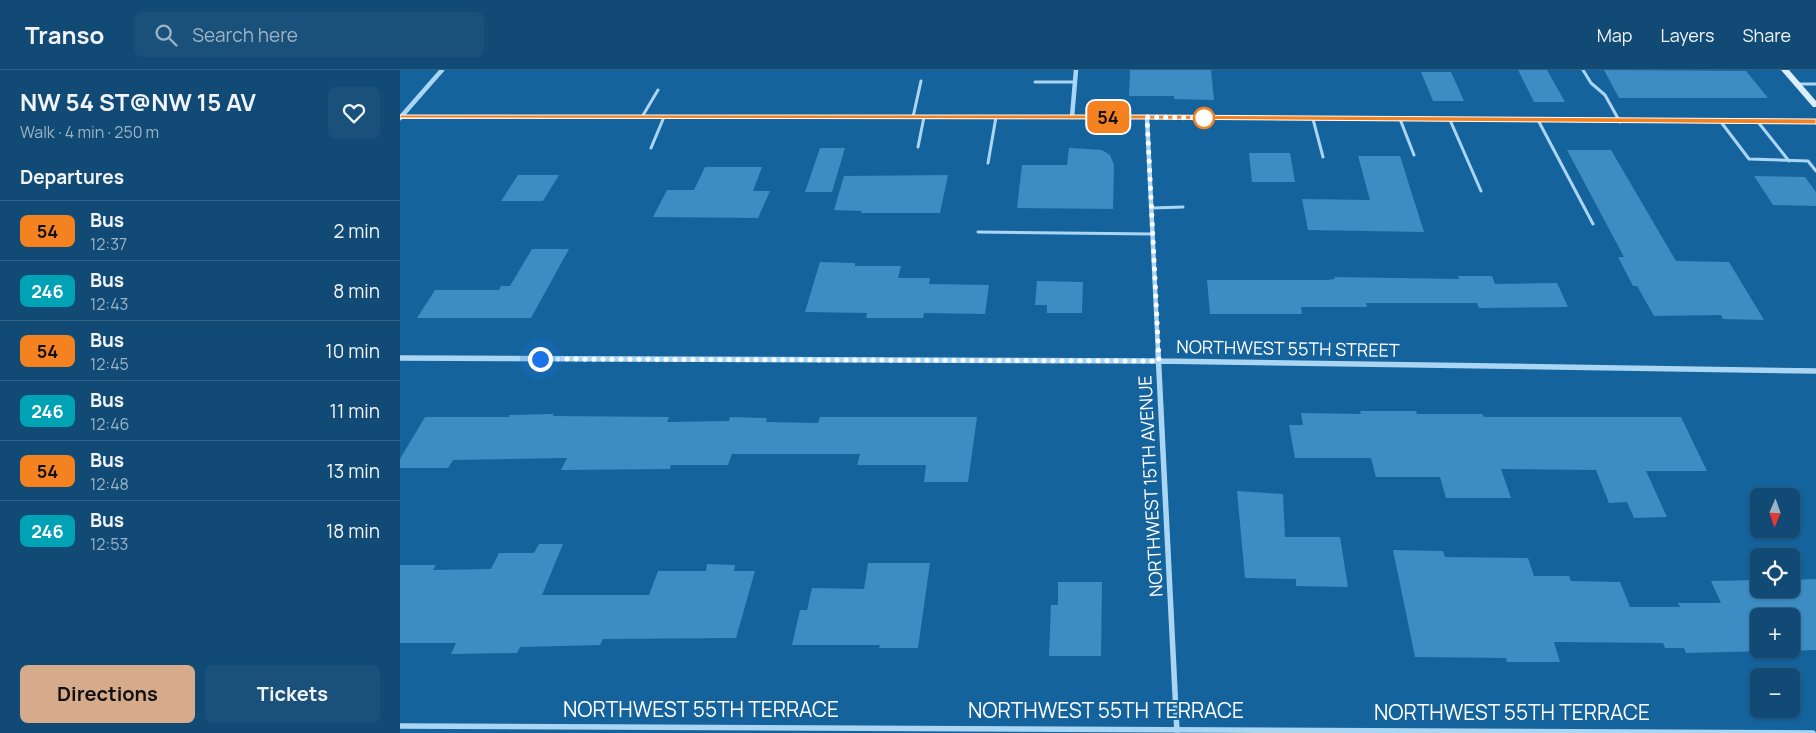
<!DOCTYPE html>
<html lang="en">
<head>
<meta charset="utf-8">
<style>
	:root { --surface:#104a75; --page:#19517a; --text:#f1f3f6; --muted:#9cb3c5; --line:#306287; --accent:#d6ab8b }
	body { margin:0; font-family:Manrope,sans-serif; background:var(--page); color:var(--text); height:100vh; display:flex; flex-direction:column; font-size:19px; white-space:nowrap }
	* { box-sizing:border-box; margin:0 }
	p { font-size:16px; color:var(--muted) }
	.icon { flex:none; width:28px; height:28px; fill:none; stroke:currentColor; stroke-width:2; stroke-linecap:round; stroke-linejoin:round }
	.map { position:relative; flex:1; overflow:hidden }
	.drawer { display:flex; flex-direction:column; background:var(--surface); width:400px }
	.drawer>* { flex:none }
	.badge { padding:0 10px; border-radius:8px; font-size:18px; line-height:32px }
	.needle { width:32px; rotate:182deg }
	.controls { position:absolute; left:1350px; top:418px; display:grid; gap:10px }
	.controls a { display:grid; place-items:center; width:50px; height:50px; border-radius:8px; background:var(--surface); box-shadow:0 1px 4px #0004,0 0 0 1px var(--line); font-size:25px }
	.you { position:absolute; width:25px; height:25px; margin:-12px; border:4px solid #fff; border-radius:50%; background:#1a73e8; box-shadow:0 0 0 8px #1a73e833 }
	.map>.badge { position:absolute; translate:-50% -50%; box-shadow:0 0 0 2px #fff }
	h2 { padding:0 20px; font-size:19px; line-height:45px }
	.round { display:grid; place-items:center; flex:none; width:52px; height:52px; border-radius:8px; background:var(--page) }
	.head { display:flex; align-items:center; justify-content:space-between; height:85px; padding:0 20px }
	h1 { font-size:24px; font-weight:700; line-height:38px }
	.cta { display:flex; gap:10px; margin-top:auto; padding:10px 20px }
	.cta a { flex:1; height:58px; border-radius:8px; background:var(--accent); color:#111; font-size:20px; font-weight:700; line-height:58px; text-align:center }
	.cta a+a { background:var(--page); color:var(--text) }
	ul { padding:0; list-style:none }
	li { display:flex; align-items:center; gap:15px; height:60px; padding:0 20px; border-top:1px solid var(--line) }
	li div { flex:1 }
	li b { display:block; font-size:19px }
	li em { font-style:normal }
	li .badge { min-width:55px; font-weight:700; text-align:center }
	header { display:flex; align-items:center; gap:30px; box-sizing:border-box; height:70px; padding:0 25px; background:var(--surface); border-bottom:1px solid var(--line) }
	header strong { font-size:24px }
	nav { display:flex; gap:28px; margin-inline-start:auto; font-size:18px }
	.search { width:350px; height:45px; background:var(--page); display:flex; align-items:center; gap:12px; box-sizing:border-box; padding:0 18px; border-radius:8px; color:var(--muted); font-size:19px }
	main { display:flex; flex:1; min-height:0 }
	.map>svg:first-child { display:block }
	.building { fill:#3d8cc3; fill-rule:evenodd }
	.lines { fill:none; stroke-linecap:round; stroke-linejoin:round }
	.lane { stroke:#abd6f3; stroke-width:3 }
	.street-far1 { stroke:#abd6f3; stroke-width:4.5 }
	.street { stroke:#abd6f3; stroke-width:5.5 }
	.secondary { fill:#daeefd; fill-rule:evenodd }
	.line { fill:#f58220; stroke:#fff }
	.walk { stroke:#fff; stroke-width:5; stroke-dasharray:0 9 }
	.stop-dot { fill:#fff; stroke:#f58220; stroke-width:2.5 }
	.labels { text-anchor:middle; stroke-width:4; stroke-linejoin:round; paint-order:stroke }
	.street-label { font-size:18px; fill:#fff; stroke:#15639c }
	.near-street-label { font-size:21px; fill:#fff; stroke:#15639c }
</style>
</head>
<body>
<header>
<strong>Transo</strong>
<div class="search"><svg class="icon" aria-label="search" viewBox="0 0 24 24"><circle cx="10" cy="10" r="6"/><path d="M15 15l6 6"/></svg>Search here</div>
<nav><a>Map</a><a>Layers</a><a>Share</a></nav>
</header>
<main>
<section class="drawer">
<div class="head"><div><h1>NW 54 ST@NW 15 AV</h1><p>Walk · 4 min · 250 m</p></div><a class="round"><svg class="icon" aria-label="heart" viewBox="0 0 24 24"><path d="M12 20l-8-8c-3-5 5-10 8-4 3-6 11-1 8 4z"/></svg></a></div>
<h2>Departures</h2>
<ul>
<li><span class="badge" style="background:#f58220;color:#111">54</span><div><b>Bus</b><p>12:37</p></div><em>2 min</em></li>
<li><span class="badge" style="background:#00a3b4;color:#fff">246</span><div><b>Bus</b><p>12:43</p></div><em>8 min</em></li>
<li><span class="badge" style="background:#f58220;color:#111">54</span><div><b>Bus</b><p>12:45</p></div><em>10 min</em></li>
<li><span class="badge" style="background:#00a3b4;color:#fff">246</span><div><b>Bus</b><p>12:46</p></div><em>11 min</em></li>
<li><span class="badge" style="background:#f58220;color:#111">54</span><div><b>Bus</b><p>12:48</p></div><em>13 min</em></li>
<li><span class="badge" style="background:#00a3b4;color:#fff">246</span><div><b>Bus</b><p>12:53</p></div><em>18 min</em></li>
</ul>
<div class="cta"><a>Directions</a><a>Tickets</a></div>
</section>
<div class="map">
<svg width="1416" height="663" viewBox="0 0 1416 663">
	<rect width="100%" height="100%" fill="#15639c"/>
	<path class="building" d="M730 0H811L814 30 774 29V26H729Z
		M1118 0H1147L1165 32H1134Z
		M1204 0 1346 1 1368 28H1219Z
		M1021 2H1051L1064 31H1033Z
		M420 78H445L432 122H405Z
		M669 78 702 80 710 85 714 95 713 139 617 138 622 95H667Z
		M1167 80H1211L1276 191 1329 192 1364 250 1323 249 1321 245 1254 246 1237 216H1233L1218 187H1224Z
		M849 83H890L895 112H852Z
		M958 86H1000L1024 162 908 160 902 129 970 130Z
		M305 97H362L353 121H370L358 148 253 147 267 120H294Z
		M118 105H159L143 131H101Z
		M548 105 540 143H461L462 141 434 140 444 106Z
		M1354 106 1405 107 1416 122V136L1373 135Z
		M132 179H169L131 248H17L35 220H99L101 216H110Z
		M420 192 455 193V196H501L498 208H530L529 214 589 215 585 244 524 243 523 248H466L467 243 405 242Z
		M1058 206H1092L1095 214 1157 213 1168 237 1079 238 1077 233H966L967 237H901L902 244H810L807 210H927L935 209 934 207 1059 209Z
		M637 211 683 212 682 243H647V235H635Z
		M960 341H1016L1017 344H1082L1084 347H1281L1307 401H1246L1267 447 1234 448 1227 432 1209 433 1196 400 1101 399 1111 428H1046L1040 407H976L971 388H895L889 355H903L901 343 961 344Z
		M154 344 153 346 269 347 267 352 329 351 330 347 367 348 366 352 418 353 420 347H577L568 412H524L526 395H457L460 384H332L328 395H271L270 399 161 400 167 388 53 390 48 398H0V389L25 347H109V345Z
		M837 421 883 424 885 467H940L948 517 896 516V509L845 508Z
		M139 474H163L142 525H249L258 501H306L307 494 335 495 334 501H355L336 568 203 569 200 575 120 577 117 583 51 584 56 573H0V495H36L33 500 91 499 99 483H134Z
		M993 480 1043 481 1045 487 1128 488 1134 506H1169L1171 511 1220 512 1230 537H1280L1278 533H1321L1311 511 1359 510V519H1391V510L1416 509V580L1286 583 1284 578H1265L1263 573 1154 572 1160 592H1107L1106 588 1015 587ZM1359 546H1391V579H1359Z
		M468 493H530L518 578H479L480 575H392L400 540H407L412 518 464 519Z
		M658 512H702L701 586H649L651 535H658Z"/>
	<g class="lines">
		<path class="lane" d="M1183 0 1191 13 1205 25 1220 52
			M635 12H675
			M1398 14H1416
			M242 47 258 20
			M513 47 521 11
			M913 49 923 87
			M1000 49 1014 85
			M1050 50 1081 121
			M1138 50 1193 154
			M1321 52 1349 89 1408 91 1416 101
			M1358 52 1389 91
			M518 77 524 47
			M251 78 264 47
			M588 93 596 47
			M752 138 783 137
			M578 162 753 164"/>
		<path class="street-far1" d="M672 47 676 0
			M747 47 758 282
			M0 48 42 0"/>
		<path class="street" d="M758 281 777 663
			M0 288 759 291 1416 301
			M0 656 1413 663"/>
		<path class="secondary" d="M1381 0H1389L1416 31V37H1413Z
			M0 45H747L1416 50V54L747 49H0Z"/>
	</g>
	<path class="line" d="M0 45H747L1416 49V54L747 49 0 48Z"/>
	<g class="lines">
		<path class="walk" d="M140 289 759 291 747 47 804 48"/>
	</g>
	<circle class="stop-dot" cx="804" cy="48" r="10"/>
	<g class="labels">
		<g class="street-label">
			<text transform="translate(888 279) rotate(1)" y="6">NORTHWEST 55TH STREET</text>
			<text transform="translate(751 416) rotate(-93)" y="6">NORTHWEST 15TH AVENUE</text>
		</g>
		<g class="near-street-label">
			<text x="301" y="647">NORTHWEST 55TH TERRACE</text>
			<text x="706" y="648">NORTHWEST 55TH TERRACE</text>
			<text x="1112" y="650">NORTHWEST 55TH TERRACE</text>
		</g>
	</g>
</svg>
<div class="controls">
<a><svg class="needle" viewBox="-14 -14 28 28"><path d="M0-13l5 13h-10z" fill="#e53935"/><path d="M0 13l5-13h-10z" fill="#9cb3c5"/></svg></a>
<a><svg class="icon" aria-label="locate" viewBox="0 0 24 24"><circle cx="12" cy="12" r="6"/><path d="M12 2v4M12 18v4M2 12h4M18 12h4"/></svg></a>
<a>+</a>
<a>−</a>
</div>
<div class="you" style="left:140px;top:289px"></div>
<b class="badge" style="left:708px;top:47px;background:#f58220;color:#111">54</b>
</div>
</main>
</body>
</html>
